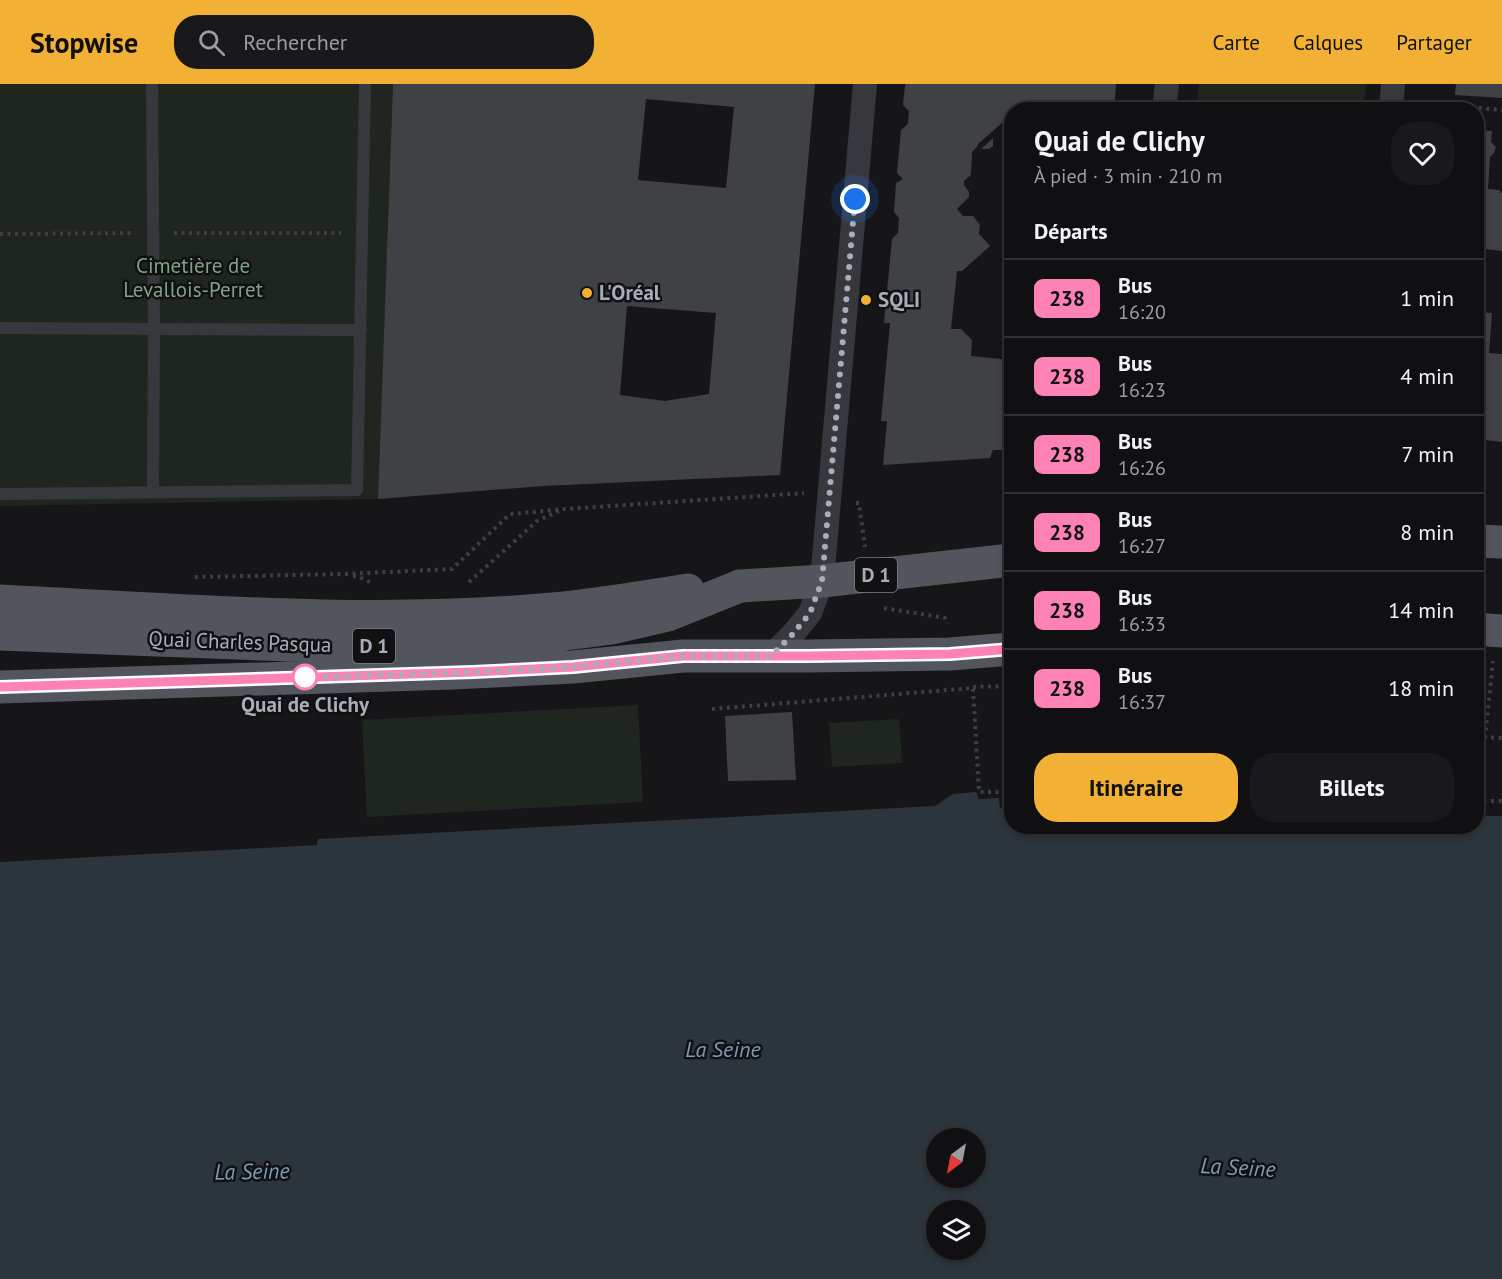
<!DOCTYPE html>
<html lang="fr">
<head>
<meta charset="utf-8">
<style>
	:root { --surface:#101012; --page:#19191b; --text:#f1f3f6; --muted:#9c9d9f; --line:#303032; --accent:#f2b134 }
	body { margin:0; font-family:"PT Sans",sans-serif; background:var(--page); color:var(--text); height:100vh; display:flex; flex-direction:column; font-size:22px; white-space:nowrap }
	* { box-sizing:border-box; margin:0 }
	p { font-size:20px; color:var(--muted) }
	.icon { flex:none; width:33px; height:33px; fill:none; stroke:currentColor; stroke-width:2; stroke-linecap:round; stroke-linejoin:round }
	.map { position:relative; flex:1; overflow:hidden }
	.details { position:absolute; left:1004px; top:18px; width:480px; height:732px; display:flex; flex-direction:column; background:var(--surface); border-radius:24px; box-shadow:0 3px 9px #0003,0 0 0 2px var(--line) }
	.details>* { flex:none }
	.badge { padding:0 12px; border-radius:9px; font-size:21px; line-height:39px }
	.needle { width:39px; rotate:212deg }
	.controls { position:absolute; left:926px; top:1044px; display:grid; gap:12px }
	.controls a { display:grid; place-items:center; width:60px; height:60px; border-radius:50%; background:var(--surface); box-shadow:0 3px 9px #0003,0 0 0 2px var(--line); font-size:30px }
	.you { position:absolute; width:30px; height:30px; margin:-15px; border:4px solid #fff; border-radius:50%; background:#1a73e8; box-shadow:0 0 0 9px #1a73e833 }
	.map>.badge { position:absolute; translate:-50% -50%; box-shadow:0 0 0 3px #fff }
	h2 { padding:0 30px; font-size:22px; line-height:54px }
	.round { display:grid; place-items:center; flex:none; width:63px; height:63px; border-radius:24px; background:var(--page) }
	.overview { display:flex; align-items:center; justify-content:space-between; height:102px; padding:0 30px }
	h1 { font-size:28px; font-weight:600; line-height:45px }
	.button { display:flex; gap:12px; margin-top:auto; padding:12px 30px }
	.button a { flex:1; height:69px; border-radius:24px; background:var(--accent); color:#111; font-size:24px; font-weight:600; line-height:69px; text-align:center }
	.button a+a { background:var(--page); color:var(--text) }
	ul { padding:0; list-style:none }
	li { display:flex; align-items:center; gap:18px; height:78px; padding:0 30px; border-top:2px solid var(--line) }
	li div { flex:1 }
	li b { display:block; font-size:22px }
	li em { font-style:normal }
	li .badge { min-width:66px; font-weight:700; text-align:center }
	header { display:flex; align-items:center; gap:36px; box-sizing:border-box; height:84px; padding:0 30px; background:var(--accent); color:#111 }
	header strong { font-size:28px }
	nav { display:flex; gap:33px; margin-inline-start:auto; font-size:21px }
	.search { width:420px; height:54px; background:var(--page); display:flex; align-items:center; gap:15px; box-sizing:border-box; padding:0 21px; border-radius:24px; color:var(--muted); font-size:22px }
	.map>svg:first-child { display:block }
	.green { fill:#1e261f }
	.water { fill:#2c353c; fill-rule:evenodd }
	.building { fill:#404145; fill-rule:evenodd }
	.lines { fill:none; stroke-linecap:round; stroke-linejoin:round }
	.path { stroke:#3d3f44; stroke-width:4; stroke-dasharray:3 4.5; stroke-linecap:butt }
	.service { stroke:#37383d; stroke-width:12 }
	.minor { stroke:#37383d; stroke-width:24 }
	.primary { stroke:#53555c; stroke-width:33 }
	.line-casing { stroke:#fff; stroke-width:14 }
	.line { stroke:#ff82b4; stroke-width:9 }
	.walk { stroke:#a8adb8; stroke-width:6; stroke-dasharray:0 10.8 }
	.poi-dot { fill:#f2b134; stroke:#111113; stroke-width:2 }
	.stop-dot { fill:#fff; stroke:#ff82b4; stroke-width:3 }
	.labels { text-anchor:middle; stroke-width:5; stroke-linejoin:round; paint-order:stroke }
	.shield { fill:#111113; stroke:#7b7e86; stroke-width:1.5 }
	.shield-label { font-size:20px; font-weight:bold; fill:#a8adb8 }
	.park-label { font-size:21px; fill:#7fa381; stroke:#111113 }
	.poi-label { font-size:21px; font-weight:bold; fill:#a8adb8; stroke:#111113; text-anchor:start }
	.street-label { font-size:21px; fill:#a8adb8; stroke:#111113 }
	.stop-label { font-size:21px; font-weight:bold; fill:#a8adb8; stroke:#111113 }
	.water-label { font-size:22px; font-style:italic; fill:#7f9bb3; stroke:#111113 }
</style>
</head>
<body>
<header>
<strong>Stopwise</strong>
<div class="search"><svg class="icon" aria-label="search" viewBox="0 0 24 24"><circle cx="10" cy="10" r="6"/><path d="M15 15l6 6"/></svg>Rechercher</div>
<nav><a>Carte</a><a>Calques</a><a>Partager</a></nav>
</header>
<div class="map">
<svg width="1502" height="1195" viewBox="0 0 1502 1195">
	<rect width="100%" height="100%" fill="#161618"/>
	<path class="green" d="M0 0H393L378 415 0 422Z
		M1199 0H1366L1363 25H1197Z
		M638 621 643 718 367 733 362 636Z
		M899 635 902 679 832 683 829 639Z"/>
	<path class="water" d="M976 708 979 715 999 714 1000 724 1011 725V742H1476V732H1502V1195H0V778L317 761 318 755 935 722 953 710ZM936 1054H975V1094H936ZM936 1126H975V1166H936Z"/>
	<path class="building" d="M393 0H815L780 391 543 402 378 415ZM646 15 734 23 726 104 638 96ZM627 222 716 229 709 310 665 317 620 311Z
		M906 0H1116L1114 26H1011V31L978 60 977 63 972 68 971 91 964 97V101L969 108V113L957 125 963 132H973L980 141 979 150 990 162 962 187H957L951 245H961L972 256 971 272 1011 276V370L1008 369 1004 366H993L990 374 883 381 887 337H881L890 239H884L892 155 898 149 899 134 894 128 896 99 903 95 897 89 901 46 908 40 909 27 903 21 905 2Z
		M1456 0H1502V14L1455 11Z
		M1476 46 1492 47 1491 58 1496 63 1494 69 1490 73 1488 105 1499 106 1502 109V167L1485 165 1476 171Z
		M993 54V62L989 65H981Z
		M1476 228 1492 229 1489 269 1502 270V358L1476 355Z
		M1476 573H1479L1478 591H1476Z
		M792 628 796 696 728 697 725 632Z"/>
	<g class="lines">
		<path class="path" d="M1419 19 1502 26
			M174 149H341
			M0 150 134 149
			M856 419H859L865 463
			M353 492 359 493 374 500
			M195 493 345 490 452 485 510 430 565 425 804 409
			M469 498 537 437 559 427
			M884 524 945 534 946 540
			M1007 602 1009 708
			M973 603 1011 602
			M712 625 973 604 979 708H1011
			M1476 653 1502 654
			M1485 654 1493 577
			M1476 717H1502"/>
		<path class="service" d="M152 0 154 244 153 408
			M0 244 361 246
			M0 410 357 406 365 0"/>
		<path class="minor" d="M1164 26 1167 0
			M1391 26 1393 0
			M771 572 792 551 810 529 822 497 865 0"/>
		<path class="primary" d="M1476 457 1502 458
			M0 517C182 526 371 542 553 525 598 521 643 513 688 506
			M1476 545 1502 547
			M0 550 290 561 357 562 498 559 612 544 668 531 740 502 822 497 1011 476
			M0 603 453 589 573 583 683 572H808L950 570 1011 565"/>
	</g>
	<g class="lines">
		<g class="line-casing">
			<path id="line" d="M0 603 473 588 573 583 683 572H808L950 570 1011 565"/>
		</g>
		<use href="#line" class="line"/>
		<path class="walk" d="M305 593 294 594 453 589 573 583 683 572H771L792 551 810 529 822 497 855 115"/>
	</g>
	<g class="poi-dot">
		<circle cx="587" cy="209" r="6"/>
		<circle cx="866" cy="216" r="6"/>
	</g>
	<circle class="stop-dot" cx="305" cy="593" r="12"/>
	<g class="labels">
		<g class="shield">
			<rect x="855" y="474" width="42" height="34" rx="4.5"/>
			<rect x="353" y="545" width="42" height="34" rx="4.5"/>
		</g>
		<g class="shield-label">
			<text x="876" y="498">D 1</text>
			<text x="374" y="569">D 1</text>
		</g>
		<g class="park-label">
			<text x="193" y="189">Cimetière de<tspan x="193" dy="24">Levallois-Perret</tspan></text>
		</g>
		<g class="poi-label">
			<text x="599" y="216">L'Oréal</text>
			<text x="878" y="223">SQLI</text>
		</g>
		<g class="street-label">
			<text transform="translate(240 558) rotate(2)" y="7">Quai Charles Pasqua</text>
		</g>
		<g class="stop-label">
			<text x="305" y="628">Quai de Clichy</text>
		</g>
		<g class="water-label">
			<text x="723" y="973">La Seine</text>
			<text transform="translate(1238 1083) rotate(3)" y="8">La Seine</text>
			<text transform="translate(252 1087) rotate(-1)" y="8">La Seine</text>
		</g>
	</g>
</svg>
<div class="controls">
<a><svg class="needle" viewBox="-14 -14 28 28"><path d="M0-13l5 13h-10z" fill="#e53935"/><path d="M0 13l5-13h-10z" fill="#9c9d9f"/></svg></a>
<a><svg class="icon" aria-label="layers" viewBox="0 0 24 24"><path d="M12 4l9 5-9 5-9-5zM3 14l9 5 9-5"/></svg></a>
</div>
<div class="you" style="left:855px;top:115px"></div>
<section class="details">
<div class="overview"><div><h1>Quai de Clichy</h1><p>À pied · 3 min · 210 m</p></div><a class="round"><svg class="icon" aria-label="heart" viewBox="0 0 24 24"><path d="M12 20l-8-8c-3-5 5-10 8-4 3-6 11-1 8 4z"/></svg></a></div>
<h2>Départs</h2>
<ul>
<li><span class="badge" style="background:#ff82b4;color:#111">238</span><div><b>Bus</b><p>16:20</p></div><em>1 min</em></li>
<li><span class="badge" style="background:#ff82b4;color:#111">238</span><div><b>Bus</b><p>16:23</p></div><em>4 min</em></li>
<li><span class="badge" style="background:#ff82b4;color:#111">238</span><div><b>Bus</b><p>16:26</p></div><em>7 min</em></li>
<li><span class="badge" style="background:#ff82b4;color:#111">238</span><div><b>Bus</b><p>16:27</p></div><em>8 min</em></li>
<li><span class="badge" style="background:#ff82b4;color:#111">238</span><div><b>Bus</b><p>16:33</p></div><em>14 min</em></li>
<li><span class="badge" style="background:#ff82b4;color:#111">238</span><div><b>Bus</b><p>16:37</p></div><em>18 min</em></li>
</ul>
<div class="button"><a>Itinéraire</a><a>Billets</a></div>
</section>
</div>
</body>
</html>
